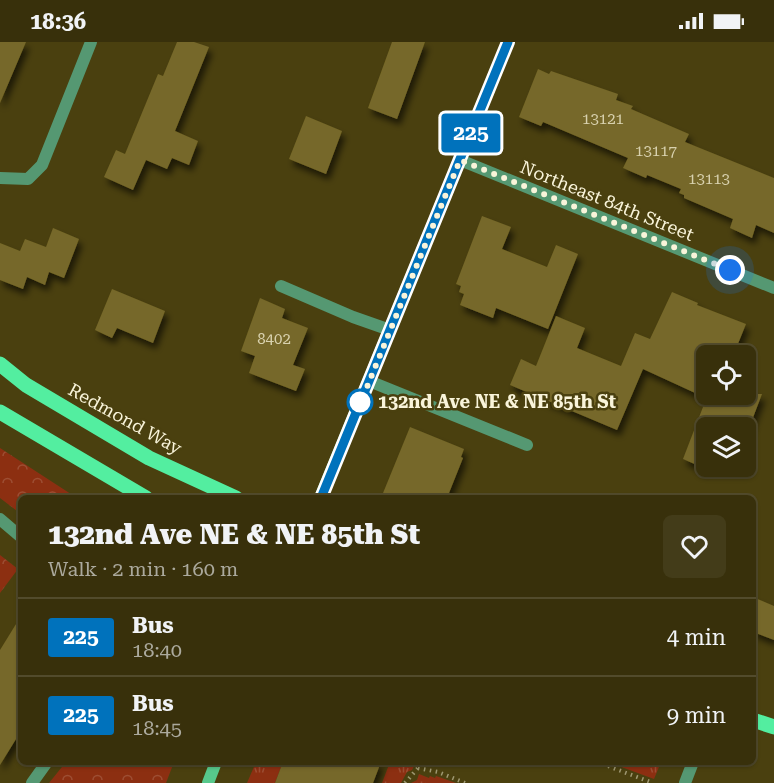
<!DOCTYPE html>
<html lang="en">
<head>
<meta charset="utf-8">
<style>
	:root { --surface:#38300b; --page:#433c19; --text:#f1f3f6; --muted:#aba99d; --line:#524b2c }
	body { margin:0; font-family:"Roboto Serif",serif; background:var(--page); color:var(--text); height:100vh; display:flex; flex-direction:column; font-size:22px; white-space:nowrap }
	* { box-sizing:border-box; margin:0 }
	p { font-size:20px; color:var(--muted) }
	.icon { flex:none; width:33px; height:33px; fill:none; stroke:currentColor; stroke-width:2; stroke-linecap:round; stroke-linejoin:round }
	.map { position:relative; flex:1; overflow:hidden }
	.side { position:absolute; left:18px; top:453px; width:738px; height:270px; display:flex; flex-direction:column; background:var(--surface); border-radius:9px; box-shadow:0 2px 4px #0004,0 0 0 2px var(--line) }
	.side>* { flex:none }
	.badge { padding:0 12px; border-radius:4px; font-size:21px; line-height:39px }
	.buttons { position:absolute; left:696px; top:303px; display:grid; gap:12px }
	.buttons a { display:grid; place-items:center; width:60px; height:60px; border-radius:9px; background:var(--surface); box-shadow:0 2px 4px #0004,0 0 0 2px var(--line); font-size:30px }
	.you { position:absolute; width:30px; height:30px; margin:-15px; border:4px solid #fff; border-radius:50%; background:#1a73e8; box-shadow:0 0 0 9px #1a73e833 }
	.map>.badge { position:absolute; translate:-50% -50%; box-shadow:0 0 0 3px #fff }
	.round { display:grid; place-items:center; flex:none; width:63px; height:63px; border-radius:9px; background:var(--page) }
	.headline { display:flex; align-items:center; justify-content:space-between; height:102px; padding:0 30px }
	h1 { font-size:28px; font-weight:800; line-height:45px }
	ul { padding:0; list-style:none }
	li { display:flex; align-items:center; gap:18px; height:78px; padding:0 30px; border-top:2px solid var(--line) }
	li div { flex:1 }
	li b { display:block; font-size:22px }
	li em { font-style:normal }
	li .badge { min-width:66px; font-weight:700; text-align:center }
	.status { display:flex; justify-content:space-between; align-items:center; height:42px; padding:0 30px; background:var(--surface); direction:ltr }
	.status svg { height:16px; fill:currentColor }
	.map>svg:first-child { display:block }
	.grass { fill:url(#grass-tufts) }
	.forest { fill:url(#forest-crowns) }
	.building { fill:#766829; filter:url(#shadow) }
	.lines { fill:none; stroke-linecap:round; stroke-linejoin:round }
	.path { stroke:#9f9872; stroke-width:4; stroke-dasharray:1.5 4.5; stroke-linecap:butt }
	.lane { stroke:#559872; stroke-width:12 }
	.street { stroke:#559872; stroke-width:12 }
	.secondary { stroke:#57c98c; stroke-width:12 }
	.primary { stroke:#53eea0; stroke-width:15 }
	.line-casing { stroke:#fff; stroke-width:14 }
	.line { stroke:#0072bc; stroke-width:9 }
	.walk { stroke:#f9f4da; stroke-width:6; stroke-dasharray:0 10.8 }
	.stop-dot { fill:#fff; stroke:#0072bc; stroke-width:3 }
	.labels { text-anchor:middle; stroke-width:5; stroke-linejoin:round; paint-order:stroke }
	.number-label { font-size:15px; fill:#d8d1ae }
	.street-label { font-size:18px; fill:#f9f4da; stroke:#4a400f }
	.stop-label { font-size:18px; font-weight:bold; fill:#f9f4da; stroke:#4a400f; text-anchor:start }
</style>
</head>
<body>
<div class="status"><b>18:36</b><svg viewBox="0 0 49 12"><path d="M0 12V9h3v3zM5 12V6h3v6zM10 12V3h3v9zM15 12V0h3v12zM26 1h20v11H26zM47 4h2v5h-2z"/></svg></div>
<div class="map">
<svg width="774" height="741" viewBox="0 0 774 741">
	<defs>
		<pattern id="grass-tufts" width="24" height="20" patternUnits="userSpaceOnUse" patternTransform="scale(1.5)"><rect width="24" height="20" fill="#8c2f11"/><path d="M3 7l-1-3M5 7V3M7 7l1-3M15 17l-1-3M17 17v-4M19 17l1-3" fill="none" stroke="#9d4e33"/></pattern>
		<pattern id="forest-crowns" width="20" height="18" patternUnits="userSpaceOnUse" patternTransform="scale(1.5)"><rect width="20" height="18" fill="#8c2f11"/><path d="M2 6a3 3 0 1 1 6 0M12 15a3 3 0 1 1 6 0" fill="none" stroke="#9d4e33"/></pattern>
		<filter id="shadow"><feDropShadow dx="3.5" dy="6" stdDeviation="3" flood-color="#0009"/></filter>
	</defs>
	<rect width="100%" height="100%" fill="#4a400f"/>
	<path class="grass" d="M256 720H283L275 741H247Z
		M390 720H416L412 728 407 730 401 741H382Z
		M608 720H623L631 723 633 720H661L654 737Z
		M419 732 429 736 430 734 435 736 436 734 456 741H411L417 738Z"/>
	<path class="forest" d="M0 406 77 456H21V472L0 456Z
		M0 513 18 527 0 551Z
		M66 720H174L166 741H49Z"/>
	<path class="building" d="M0 0H26L0 61Z
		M177 0H194L209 5 175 89 198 99 189 123 172 116 167 127 146 118 133 148 104 135 116 108 125 112 158 32 163 34Z
		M392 0H425L397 77 368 66Z
		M538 27 549 32 551 29 618 52 616 58 633 64 631 67 689 92 685 100 774 136V191L756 183 752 196 730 186 733 177 684 156V153L679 151 681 147 647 133 646 136 623 126 628 116 543 80 541 84 519 75Z
		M306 74 342 89 326 132 289 117Z
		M482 174 511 185 502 207 547 225 556 203 578 212 548 287 496 266 493 276 460 263 464 252 459 250 461 244 456 242Z
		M53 186 79 197 64 236 49 230 45 243 27 235 23 247 0 238V201L20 209 25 197 46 205Z
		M112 247 165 269 153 301 117 286 112 296 95 288Z
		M672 250 698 261 697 263 746 282 733 314H706V356L643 327 617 388 510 343 521 317 536 324 556 274 585 286 577 306 621 324 635 291 650 297Z
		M260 256 285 267 282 276 308 286 293 323 305 327 296 349 249 331 255 314 241 309Z
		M708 352H762L749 386H706V427L683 417Z
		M410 385 464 407 461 415 463 416 447 456H381Z
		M753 555 774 564V598L753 590Z
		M21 574V689L0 723V608Z
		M283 720H381L373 741H275Z"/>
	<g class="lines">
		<path class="path" d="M597 720 653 741
			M418 726 438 730 465 741
			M405 741 418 726 420 720"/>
		<path class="lane" d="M369 339 527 403"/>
		<path class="street" d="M460 118 774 246
			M0 136 28 137 42 123 91 0
			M281 244 353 275 390 288
			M0 477 21 495
			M32 741 47 720
			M685 741 693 720"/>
		<path class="secondary" d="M320 456 508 0
			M208 741 216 720"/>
		<path class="primary" d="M0 322 26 343 149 416 236 456
			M0 370 146 456
			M753 678 774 685"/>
	</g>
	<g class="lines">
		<g class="line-casing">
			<path id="line" d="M321 456 508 0"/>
		</g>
		<use href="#line" class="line"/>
		<path class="walk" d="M360 360 358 367 460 118 730 228"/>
	</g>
	<circle class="stop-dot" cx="360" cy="360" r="12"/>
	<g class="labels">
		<g class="number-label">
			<text x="603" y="82">13121</text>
			<text x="656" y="114">13117</text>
			<text x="709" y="142">13113</text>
			<text x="274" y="302">8402</text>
		</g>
		<g class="street-label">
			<text transform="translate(607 159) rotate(22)" y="6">Northeast 84th Street</text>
			<text transform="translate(125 377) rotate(29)" y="6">Redmond Way</text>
		</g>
		<g class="stop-label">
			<text x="378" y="366">132nd Ave NE &amp; NE 85th St</text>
		</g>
	</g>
</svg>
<div class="buttons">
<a><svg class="icon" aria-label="locate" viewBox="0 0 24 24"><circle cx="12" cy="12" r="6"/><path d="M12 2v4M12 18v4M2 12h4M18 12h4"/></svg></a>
<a><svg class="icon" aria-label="layers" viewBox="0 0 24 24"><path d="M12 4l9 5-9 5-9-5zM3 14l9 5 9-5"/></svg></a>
</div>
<div class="you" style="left:730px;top:228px"></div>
<b class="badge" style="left:471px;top:91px;background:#0072bc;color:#fff">225</b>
<section class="side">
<div class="headline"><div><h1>132nd Ave NE &amp; NE 85th St</h1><p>Walk · 2 min · 160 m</p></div><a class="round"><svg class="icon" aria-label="heart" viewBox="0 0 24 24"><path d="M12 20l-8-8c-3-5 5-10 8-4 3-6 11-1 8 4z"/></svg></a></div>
<ul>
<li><span class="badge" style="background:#0072bc;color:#fff">225</span><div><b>Bus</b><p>18:40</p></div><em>4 min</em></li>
<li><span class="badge" style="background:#0072bc;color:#fff">225</span><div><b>Bus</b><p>18:45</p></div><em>9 min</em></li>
</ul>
</section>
</div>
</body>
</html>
